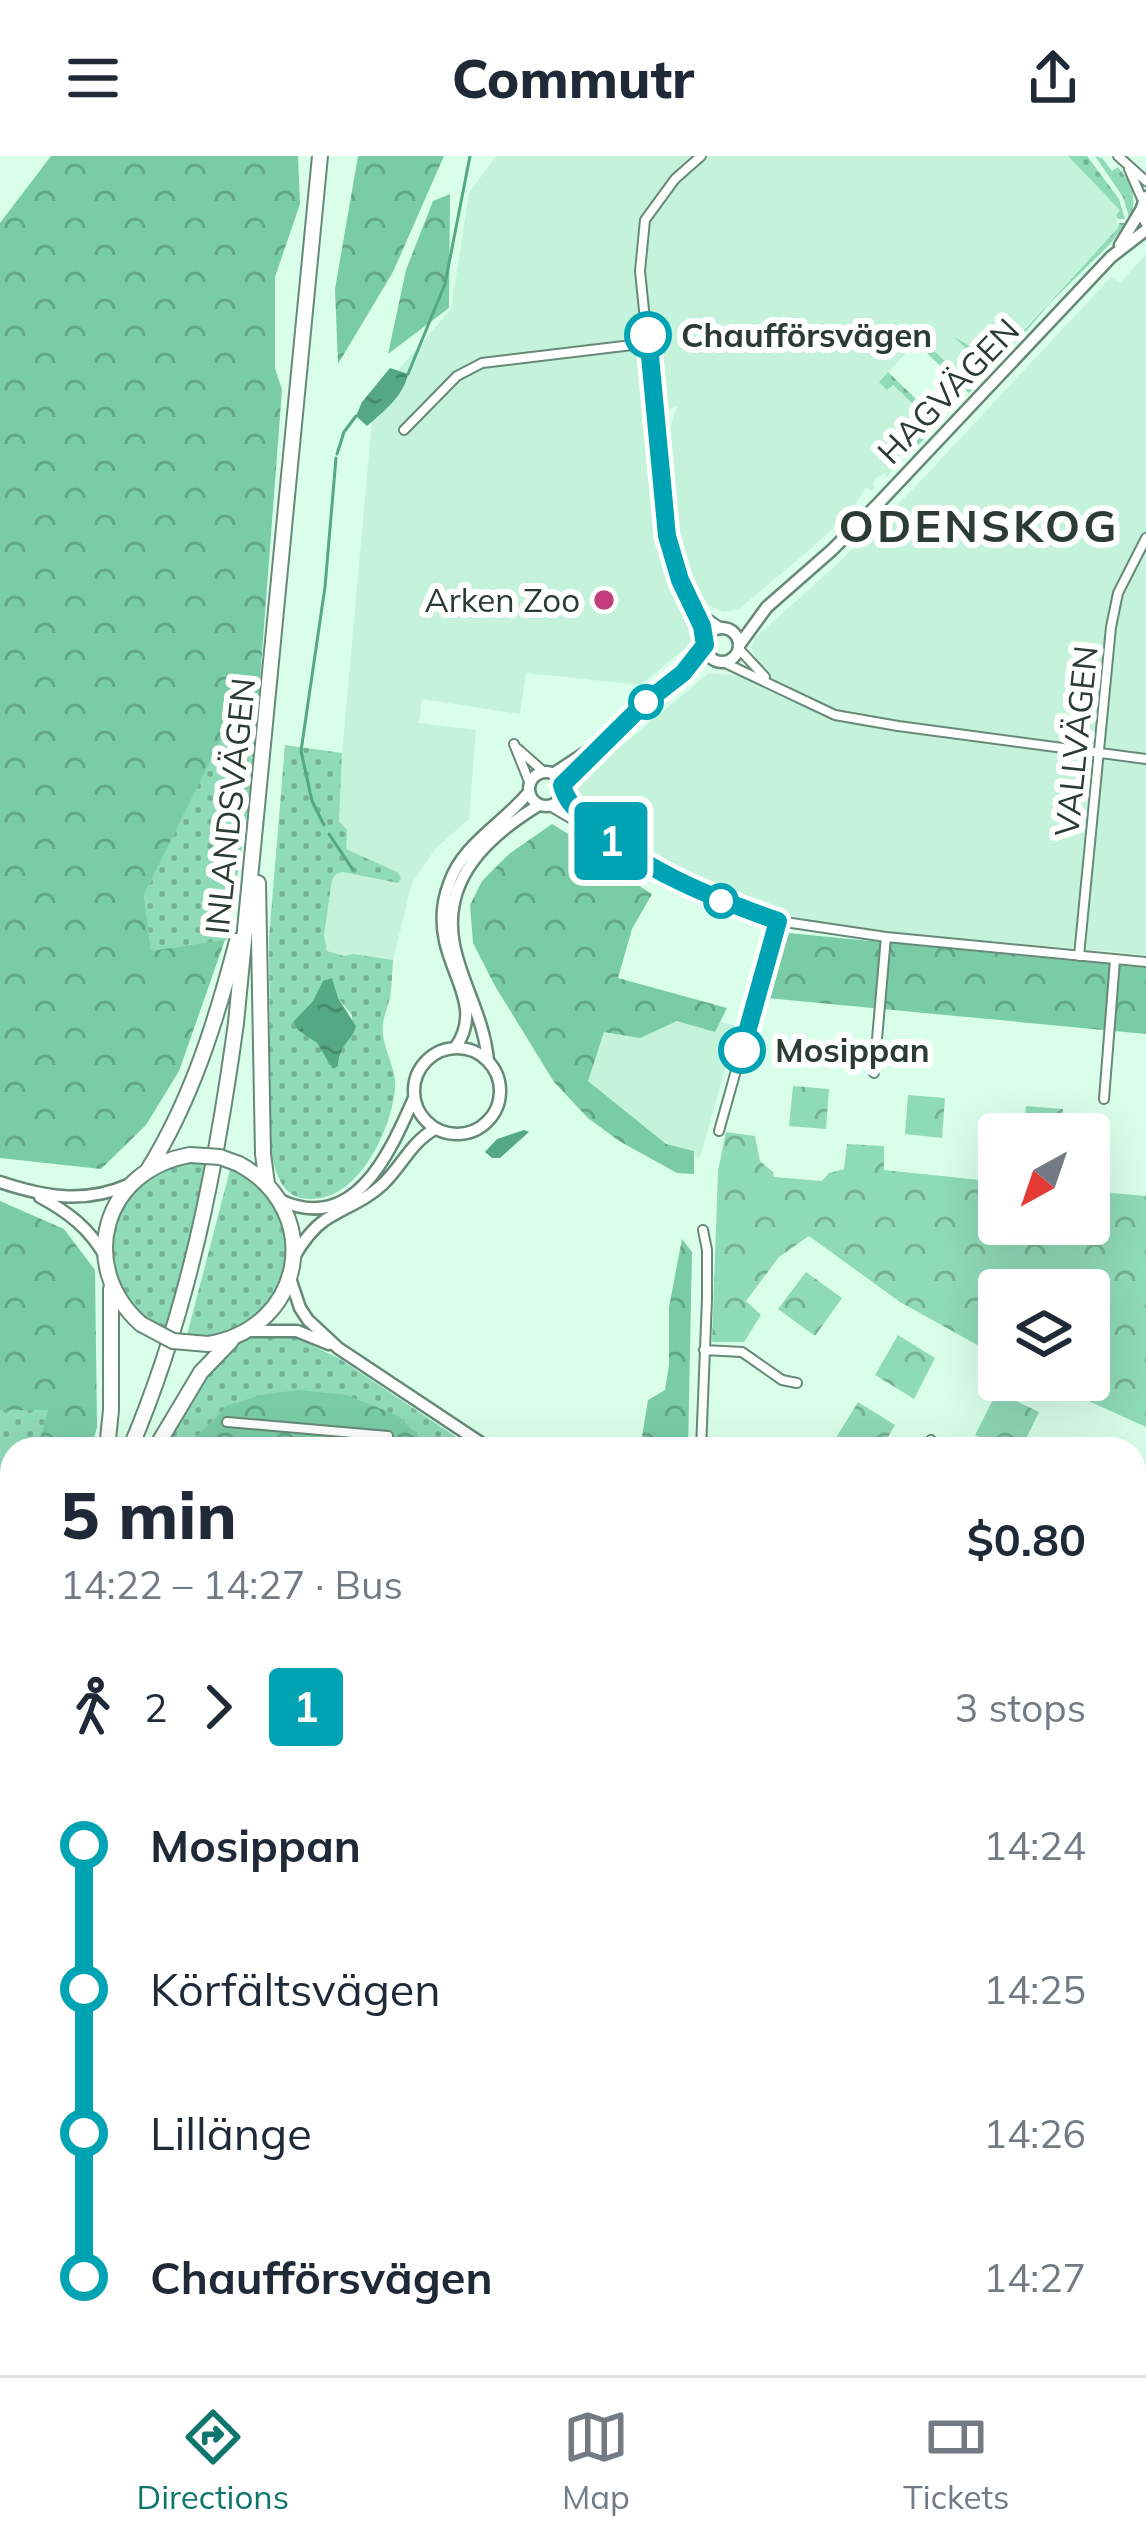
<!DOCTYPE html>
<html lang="en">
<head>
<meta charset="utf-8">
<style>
	:root { --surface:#fff; --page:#f2f2f3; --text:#1f2937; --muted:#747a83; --line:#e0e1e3; --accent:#0f766e }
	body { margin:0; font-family:Mulish,sans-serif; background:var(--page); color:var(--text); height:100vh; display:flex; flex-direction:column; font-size:45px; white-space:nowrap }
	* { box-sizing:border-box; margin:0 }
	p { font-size:39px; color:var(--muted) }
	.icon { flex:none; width:66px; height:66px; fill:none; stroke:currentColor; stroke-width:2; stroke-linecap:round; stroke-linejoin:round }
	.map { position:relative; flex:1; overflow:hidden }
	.details { position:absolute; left:0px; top:1281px; width:1146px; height:939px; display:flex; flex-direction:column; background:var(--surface); border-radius:36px 36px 0 0; box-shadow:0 12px 48px #0002 }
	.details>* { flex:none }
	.badge { padding:0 24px; border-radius:9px; font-size:42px; line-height:78px }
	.needle { width:78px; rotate:220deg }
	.fabs { position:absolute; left:978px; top:957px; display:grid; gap:24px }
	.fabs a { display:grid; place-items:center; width:132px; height:132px; border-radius:12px; background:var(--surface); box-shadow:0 12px 48px #0002; font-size:60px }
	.map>.badge { position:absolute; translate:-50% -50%; box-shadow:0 0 0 6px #fff }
	.legs { display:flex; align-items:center; gap:18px; height:132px; padding:0 60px; font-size:39px }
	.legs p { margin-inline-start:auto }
	.summary { display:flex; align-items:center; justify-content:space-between; height:204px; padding:0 60px }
	h1 { font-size:66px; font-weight:800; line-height:90px }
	ul { padding:0 60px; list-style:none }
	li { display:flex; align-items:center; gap:42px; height:144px; font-size:45px }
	li i { display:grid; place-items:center; width:18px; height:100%; margin:0 15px; background:currentColor }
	li i::after { content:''; width:30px; height:30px; margin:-15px; border:9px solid; border-radius:50%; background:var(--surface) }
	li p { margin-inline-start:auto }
	li:first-child i { background:linear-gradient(#0000 50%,currentColor 0) }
	li:last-child i { background:linear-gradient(currentColor 50%,#0000 0) }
	header { display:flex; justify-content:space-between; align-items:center; height:156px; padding:0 60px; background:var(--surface); font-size:54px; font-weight:800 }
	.tab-bar { display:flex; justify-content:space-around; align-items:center; height:168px; border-top:3px solid var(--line); background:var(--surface); font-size:33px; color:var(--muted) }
	.tab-bar a { display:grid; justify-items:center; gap:6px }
	.tab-bar .current { color:var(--accent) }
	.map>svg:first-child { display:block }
	.built { fill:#c5f2db }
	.grass { fill:url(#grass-dots); fill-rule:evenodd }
	.forest { fill:url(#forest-crowns) }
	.park { fill:url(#park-crowns) }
	.water { fill:url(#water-ripples) }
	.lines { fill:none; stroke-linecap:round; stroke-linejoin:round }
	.stream { stroke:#54a883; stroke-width:3 }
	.street-casing { stroke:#668978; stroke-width:12 }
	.secondary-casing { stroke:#668978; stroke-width:15 }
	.primary-casing { stroke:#668978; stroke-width:15 }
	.highway-casing { stroke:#668978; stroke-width:18 }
	.street { stroke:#fff; stroke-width:8 }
	.secondary { stroke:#fff; stroke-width:10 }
	.primary { stroke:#fff; stroke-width:10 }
	.highway { stroke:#fff; stroke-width:14 }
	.highway-bridge-casing { stroke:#668978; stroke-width:18; stroke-linecap:butt }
	.highway-bridge { stroke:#fff; stroke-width:14 }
	.line-1-casing { stroke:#fff; stroke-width:27 }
	.line-1 { stroke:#00a3b4; stroke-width:18 }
	.stop-1-dot { fill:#fff; stroke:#00a3b4; stroke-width:6 }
	.poi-dot { fill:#c33d7d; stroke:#fff; stroke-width:4.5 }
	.labels { text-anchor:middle; stroke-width:12; stroke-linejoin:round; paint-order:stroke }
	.stop-label { font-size:33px; font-weight:bold; fill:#2c3b34; stroke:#fff; text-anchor:start }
	.street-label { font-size:33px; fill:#2c3b34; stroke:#fff }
	.poi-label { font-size:33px; fill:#2c3b34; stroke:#fff; text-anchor:end }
	.district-label { font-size:45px; font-weight:bold; letter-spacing:3px; fill:#2c3b34; stroke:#fff }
</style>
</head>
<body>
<header><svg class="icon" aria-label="menu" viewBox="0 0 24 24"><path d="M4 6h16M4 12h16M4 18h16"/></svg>Commutr<svg class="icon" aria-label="share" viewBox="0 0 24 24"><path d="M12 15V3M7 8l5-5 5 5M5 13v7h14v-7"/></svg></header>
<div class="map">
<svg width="1146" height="2219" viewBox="0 0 1146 2219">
	<defs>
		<pattern id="grass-dots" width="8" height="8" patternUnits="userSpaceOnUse" patternTransform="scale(3)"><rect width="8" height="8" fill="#8fdab7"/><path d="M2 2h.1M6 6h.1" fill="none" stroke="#75b296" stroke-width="1.8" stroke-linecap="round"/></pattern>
		<pattern id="forest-crowns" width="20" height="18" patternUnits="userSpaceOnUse" patternTransform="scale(3)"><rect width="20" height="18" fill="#79cca6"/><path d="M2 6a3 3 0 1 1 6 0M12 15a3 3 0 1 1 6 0" fill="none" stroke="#63a788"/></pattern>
		<pattern id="park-crowns" width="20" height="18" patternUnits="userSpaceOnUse" patternTransform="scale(3)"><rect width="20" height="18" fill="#8fdab7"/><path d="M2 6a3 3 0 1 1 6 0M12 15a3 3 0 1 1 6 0" fill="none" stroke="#75b296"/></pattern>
		<pattern id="water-ripples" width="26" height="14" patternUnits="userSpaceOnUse" patternTransform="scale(3)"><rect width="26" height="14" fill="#54a883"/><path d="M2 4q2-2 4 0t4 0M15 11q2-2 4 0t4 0" fill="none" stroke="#468a6c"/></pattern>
	</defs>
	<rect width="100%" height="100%" fill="#d9ffeb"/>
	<path class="built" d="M496 0H1068L1121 54 1116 59 1118 72 1014 183 1017 186 1012 189 1010 185 992 190 998 196 987 210 968 189 956 183 981 207V218L970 229 920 182 879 226 892 229 934 267 894 306 892 311 895 313 887 321 884 317 876 322 873 328 875 331 871 335 866 331 852 354 815 389 739 453 724 456 709 450 694 430 683 405 677 373 668 278 677 250 642 264 660 403 695 476 691 487 641 529 526 517 520 558 422 543 419 567 476 574 469 663 436 692 412 727 393 804 354 798 344 800 327 795 324 779 332 724 336 718 343 716 353 698 346 693 339 665 342 597 374 242 451 153 469 37Z
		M1146 98V799L856 773 766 755 662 706 619 680 577 642 578 626 709 517 741 520 754 528 762 517 751 491 756 481 836 409 914 332 1111 121 1120 127Z
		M607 836 737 870 700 1002 665 989 573 928Z"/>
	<path class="grass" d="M1068 0H1087L1119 43 1125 63H1118L1116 59 1120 54Z
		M1095 0 1102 2 1112 15 1118 11C1133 29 1137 41 1130 64L1123 41Z
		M1119 67H1125L1111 87 1050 147 1017 186 1014 185 1118 72Z
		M954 181 968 189 987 210 981 224 969 237 916 187 920 182 971 229 981 218 976 212 981 207Z
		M888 216 940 266 909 299 906 296 933 267 893 229 887 234 879 226Z
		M221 582 256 604 227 784 151 796 144 739Z
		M285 589 342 597 339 665 347 674 346 693 397 716 401 722 398 727 343 716 336 718 332 724 324 779 327 795 344 800 354 798 393 804C392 816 392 829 390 842 387 854 381 866 383 878 385 897 397 915 395 933 391 975 358 1045 309 1043 282 1042 277 1020 271 998L269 782ZM324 825 352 859V880L343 887 338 909C324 902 324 894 314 884 306 876 299 875 293 866L313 845Z
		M196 1005H210L167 1177C159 1173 149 1168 142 1162 107 1128 98 1068 136 1032 152 1016 174 1009 196 1005Z
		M231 1010 244 1016 274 1044 289 1083 285 1124 252 1167 214 1183H186Z
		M258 1177 289 1178 340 1203 474 1293H432L399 1260 228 1250 184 1293H161C186 1249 207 1196 258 1177Z
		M0 1254H48L37 1293H12V1330H0Z
		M1134 1638 1146 1641V2003L1134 2000Z"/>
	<path class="forest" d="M51 0H298L300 48 275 121V212L282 234 254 602 221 583 144 739 151 795 225 784 179 915 146 969 101 1013 0 1002V67Z
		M358 0H444L393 116 338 208 335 133Z
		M450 38 449 152 388 198 406 114 433 45Z
		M552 668 641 723 638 729 652 738 632 773 618 822 727 852 715 876 677 865 640 882 604 876 588 925 666 988 694 995V1018L677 1017 619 985 588 962 554 926 495 830 473 787 470 749 482 725 509 698Z
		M789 777 1146 812V878L767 842Z
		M0 1045 64 1073 95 1114 97 1271 91 1293H37L48 1254H0Z
		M682 1083 692 1096 688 1293H640L648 1244 665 1234 669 1209V1151Z
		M298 1234 346 1239 399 1260 432 1293H184L227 1250 261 1239Z
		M0 1330H12V1447H0Z
		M12 1561V1810L0 1808V1580Z
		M12 1844V2208H1134V2198L1146 2199V2219H0V1849Z"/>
	<path class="park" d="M793 930 829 933 826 973 789 970Z
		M908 939 945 942 942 982 905 978Z
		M1026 950 1063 953 1061 978H1024Z
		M726 976 755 980 760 1005 773 1016 774 1021 822 1025 829 1017 844 1013 847 988 884 990V1014L999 1026V1068H1089V1035L1146 1040V1271L1042 1224H1089V1134H999V1201L900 1146 809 1080 779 1101 746 1145 761 1159 744 1186H712L718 1015Z
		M806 1116 842 1142 815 1180 778 1153Z
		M898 1179 935 1202 914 1243 875 1219Z
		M997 1236 1039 1256 1021 1293H1005L975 1279Z
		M858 1246 895 1269 881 1293H829Z"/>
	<path class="water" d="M390 212 408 218C403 241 384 255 367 270L356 260 362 246Z
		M332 822 338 842 356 870C351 888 341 884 338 910L333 913 317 887 298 874 293 866 313 845 323 825Z
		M524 974 529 976 500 1002H492L485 996 497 983Z"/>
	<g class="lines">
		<path class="stream" d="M408 218 445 128 470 0
			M337 298 344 276 356 260
			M324 669 312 645 301 595 325 431 336 302
			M329 678 353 714"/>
		<g class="street-casing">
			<path id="street" d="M701 0 675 23 645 64 640 115 667 380 680 424 706 483
				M1118 0 1146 25
				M1129 13 1143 45
				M404 274 457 220 482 207 649 187
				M695 454 720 471
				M739 493 765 521
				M723 506 835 559 898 570 1146 603
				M514 588 530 628
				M518 593 544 616
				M563 636 569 647 594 670
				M550 650 679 726 778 765 886 781 1146 806
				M1079 800 1111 471 1118 437 1146 382
				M874 917 886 781
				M1104 943 1115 804
				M719 975 778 765
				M704 1194 742 1196 782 1224 797 1227
				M227 1266 388 1280 386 1293
				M701 1293 707 1143V1094L703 1074
				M926 1293 931 1284
				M1134 1428 1146 1394
				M1134 1576 1146 1580
				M8 1816 12 1753
				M1134 2039 1138 2013"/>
		</g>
		<g class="secondary-casing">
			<path id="secondary" d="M1146 41 1141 54 1146 66
				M1120 89 1141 54
				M705 489a17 17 0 1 1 34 0a17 17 0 1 1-34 0Z
				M740 488 767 451 832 394 879 347 1111 101 1146 74
				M529 633a17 17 0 1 1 34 0a17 17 0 1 1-34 0Z
				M553 618 594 591
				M563 629 611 579 683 517 705 489
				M414 935a43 43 0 1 1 86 0a43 43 0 1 1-86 0Z
				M455 892C482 855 453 823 445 785 441 766 442 746 449 728 462 688 503 668 529 636
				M488 905C484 861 462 829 454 789 441 723 488 680 539 649
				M280 1044C355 1079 390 996 414 942
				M294 1101C302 1087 312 1073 325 1064 345 1051 365 1045 383 1028 402 1010 411 986 435 973
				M290 1122 300 1152 308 1164 338 1192 490 1293
				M248 1175H297L329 1188
				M1134 1626 1146 1629"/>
		</g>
		<g class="primary-casing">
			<path id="primary" d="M0 1026C45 1041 84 1048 128 1029
				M40 1041C68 1056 89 1072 105 1100"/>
		</g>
		<g class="highway-casing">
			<path id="highway" d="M258 727 263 998 267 1028
				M148 1014C192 943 216 865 237 785
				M141 1168C76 1110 103 1014 190 999
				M208 1188C305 1172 325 1055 239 1008
				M107 1293 111 1254V1133
				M130 1293C188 1157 216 1013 236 867L320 0
				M155 1293 201 1216 231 1185
				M0 1556 12 1537"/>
		</g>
		<use href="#street" class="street"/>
		<use href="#secondary" class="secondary"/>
		<use href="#primary" class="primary"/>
		<use href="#highway" class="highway"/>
		<g class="highway-bridge-casing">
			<path id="highway-bridge" d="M190 999 220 1001 239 1008
				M141 1168 173 1185 208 1188"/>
		</g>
		<use href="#highway-bridge" class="highway-bridge"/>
	</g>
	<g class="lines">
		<g class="line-1-casing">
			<path id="line-1" d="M648 179 667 380 680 424 702 470 705 489 683 517 646 546 562 629C566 646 577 654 589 666 642 714 710 741 778 765L742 894"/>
		</g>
		<use href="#line-1" class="line-1"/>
	</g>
	<g class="stop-1-dot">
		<circle cx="648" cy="179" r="21"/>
		<circle cx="646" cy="546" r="15"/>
		<circle cx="721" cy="745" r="15"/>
		<circle cx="742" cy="894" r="21"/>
	</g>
	<circle class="poi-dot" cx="604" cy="444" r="12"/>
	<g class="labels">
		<g class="stop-label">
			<text x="681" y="191">Chaufförsvägen</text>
			<text x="775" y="906">Mosippan</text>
		</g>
		<g class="street-label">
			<text transform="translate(948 235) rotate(-46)" y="12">HAGVÄGEN</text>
			<text transform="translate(1076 585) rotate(-84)" y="12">VALLVÄGEN</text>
			<text transform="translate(230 650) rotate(-84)" y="12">INLANDSVÄGEN</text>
		</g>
		<g class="poi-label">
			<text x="580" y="456">Arken Zoo</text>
		</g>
		<g class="district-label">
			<text x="979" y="386">ODENSKOG</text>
		</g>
	</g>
</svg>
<div class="fabs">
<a><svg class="needle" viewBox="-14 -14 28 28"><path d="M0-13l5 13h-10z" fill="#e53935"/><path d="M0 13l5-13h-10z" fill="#747a83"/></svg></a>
<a><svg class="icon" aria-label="layers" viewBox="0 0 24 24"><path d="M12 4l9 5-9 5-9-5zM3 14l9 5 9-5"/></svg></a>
</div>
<b class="badge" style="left:611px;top:685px;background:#00a3b4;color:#fff">1</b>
<section class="details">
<div class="summary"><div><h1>5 min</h1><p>14:22 – 14:27 · Bus</p></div><b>$0.80</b></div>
<div class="legs"><svg class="icon" aria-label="walk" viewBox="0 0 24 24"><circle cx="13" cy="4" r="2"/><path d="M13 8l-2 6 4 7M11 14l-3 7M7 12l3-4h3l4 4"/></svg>2<svg class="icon" aria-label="forward" viewBox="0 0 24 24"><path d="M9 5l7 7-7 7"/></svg><b class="badge" style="background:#00a3b4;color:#fff">1</b><p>3 stops</p></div>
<ul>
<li><i style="color:#00a3b4"></i><b>Mosippan</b><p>14:24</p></li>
<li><i style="color:#00a3b4"></i><span>Körfältsvägen</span><p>14:25</p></li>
<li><i style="color:#00a3b4"></i><span>Lillänge</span><p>14:26</p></li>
<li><i style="color:#00a3b4"></i><b>Chaufförsvägen</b><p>14:27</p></li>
</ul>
</section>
</div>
<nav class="tab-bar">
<a class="current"><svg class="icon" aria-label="directions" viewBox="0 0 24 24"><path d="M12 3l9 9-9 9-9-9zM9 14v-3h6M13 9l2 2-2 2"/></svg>Directions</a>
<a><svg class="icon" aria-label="map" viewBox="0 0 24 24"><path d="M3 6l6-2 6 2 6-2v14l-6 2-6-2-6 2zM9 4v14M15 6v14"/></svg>Map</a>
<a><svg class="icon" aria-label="tickets" viewBox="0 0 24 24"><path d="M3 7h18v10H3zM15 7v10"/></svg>Tickets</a>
</nav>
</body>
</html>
